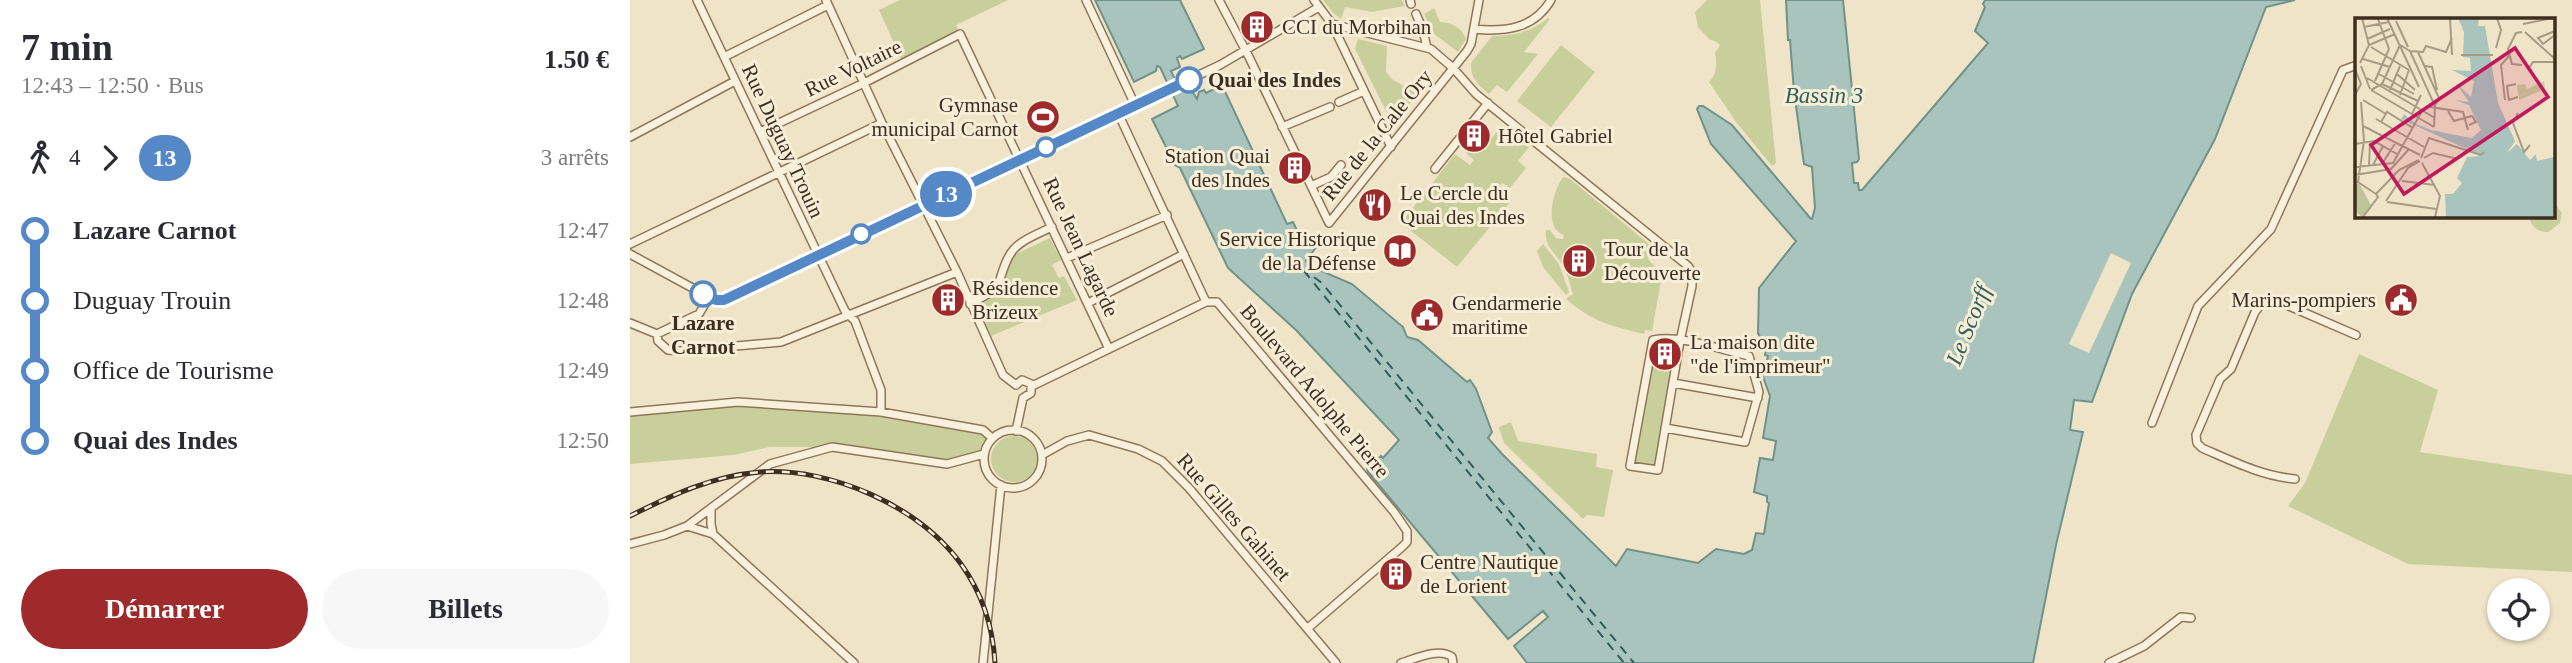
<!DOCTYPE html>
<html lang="fr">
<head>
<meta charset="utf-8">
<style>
	:root { --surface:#fff; --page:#f7f7f7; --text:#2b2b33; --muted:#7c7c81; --accent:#9e2a2b }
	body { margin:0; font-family:"Times New Roman",serif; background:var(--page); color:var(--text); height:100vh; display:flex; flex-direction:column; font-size:26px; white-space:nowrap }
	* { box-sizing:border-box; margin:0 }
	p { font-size:23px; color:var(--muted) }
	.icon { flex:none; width:38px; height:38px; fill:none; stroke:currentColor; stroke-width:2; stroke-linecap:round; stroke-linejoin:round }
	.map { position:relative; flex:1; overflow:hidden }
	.details { display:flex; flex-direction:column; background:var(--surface); width:630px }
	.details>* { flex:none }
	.badge { padding:0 14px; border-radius:23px; font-size:24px; line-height:46px }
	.buttons { position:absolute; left:1857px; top:578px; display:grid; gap:14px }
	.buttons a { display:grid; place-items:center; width:63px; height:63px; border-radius:50%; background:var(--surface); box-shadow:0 2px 5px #0004; font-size:35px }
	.map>.badge { position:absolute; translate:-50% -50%; box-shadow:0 0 0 4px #fff }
	.legs { display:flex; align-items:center; gap:10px; height:77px; padding:0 21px; font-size:23px }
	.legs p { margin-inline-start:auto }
	.overview { display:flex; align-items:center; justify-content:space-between; height:119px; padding:0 21px }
	h1 { font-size:38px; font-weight:600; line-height:52px }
	.primary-button { display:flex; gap:14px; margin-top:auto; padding:14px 21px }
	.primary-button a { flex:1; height:80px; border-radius:42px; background:var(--accent); color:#fff; font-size:28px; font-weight:600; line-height:80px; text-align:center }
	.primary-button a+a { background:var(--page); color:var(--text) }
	ul { padding:0 21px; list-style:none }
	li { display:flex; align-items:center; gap:24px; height:70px; font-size:26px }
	li i { display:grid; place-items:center; width:10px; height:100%; margin:0 9px; background:currentColor }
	li i::after { content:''; width:18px; height:18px; margin:-9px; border:5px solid; border-radius:50%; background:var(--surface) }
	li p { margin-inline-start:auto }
	li:first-child i { background:linear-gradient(#0000 50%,currentColor 0) }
	li:last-child i { background:linear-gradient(currentColor 50%,#0000 0) }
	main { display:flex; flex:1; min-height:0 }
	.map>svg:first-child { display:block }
	.green { fill:#c9cf9b }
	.water { fill:#a9c4bc; stroke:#6f938a; stroke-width:2 }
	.pier { fill:#f0e4c8 }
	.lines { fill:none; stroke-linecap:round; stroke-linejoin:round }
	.ferry { stroke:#2f5d5a; stroke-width:2; stroke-dasharray:9 7; stroke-linecap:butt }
	.minor-casing { stroke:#8d765c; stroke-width:10 }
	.minor { stroke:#faf1dc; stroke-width:7 }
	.rail-casing { stroke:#3d2e20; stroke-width:5 }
	.rail { stroke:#f7eed8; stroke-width:2.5; stroke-dasharray:8; stroke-linecap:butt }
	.line-1-casing { stroke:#fff; stroke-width:16 }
	.line-1 { stroke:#5488c7; stroke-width:10 }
	.stop-1-dot { fill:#fff; stroke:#5488c7; stroke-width:3.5 }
	.labels { text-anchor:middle; stroke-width:6; stroke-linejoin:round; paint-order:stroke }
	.poi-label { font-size:21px; fill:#3d2e20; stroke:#f7eed8; text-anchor:start }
	.street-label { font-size:21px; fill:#3d2e20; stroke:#f7eed8 }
	.stop-label { font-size:21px; font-weight:bold; fill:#3d2e20; stroke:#f7eed8; text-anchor:start }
	.water-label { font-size:23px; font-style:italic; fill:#2f5d5a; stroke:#f7eed8 }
	.inset-river { fill:none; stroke:#a9c4bc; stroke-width:3.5 }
	.inset-road { fill:none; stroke:#a89b85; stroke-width:2 }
	.view { fill:#c2185b; fill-opacity:0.15; stroke:#c2185b; stroke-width:3.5 }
	.inset-edge { fill:none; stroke:#3d2e20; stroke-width:3.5 }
</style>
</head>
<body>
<main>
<section class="details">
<div class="overview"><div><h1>7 min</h1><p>12:43 – 12:50 · Bus</p></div><b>1.50 €</b></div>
<div class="legs"><svg class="icon" aria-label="walk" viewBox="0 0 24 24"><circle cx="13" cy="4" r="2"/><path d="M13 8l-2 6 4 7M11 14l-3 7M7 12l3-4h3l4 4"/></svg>4<svg class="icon" aria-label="forward" viewBox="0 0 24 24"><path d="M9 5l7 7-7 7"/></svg><b class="badge" style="background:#5488c7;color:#fff">13</b><p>3 arrêts</p></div>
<ul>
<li><i style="color:#5488c7"></i><b>Lazare Carnot</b><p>12:47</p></li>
<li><i style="color:#5488c7"></i><span>Duguay Trouin</span><p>12:48</p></li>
<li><i style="color:#5488c7"></i><span>Office de Tourisme</span><p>12:49</p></li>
<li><i style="color:#5488c7"></i><b>Quai des Indes</b><p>12:50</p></li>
</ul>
<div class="primary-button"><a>Démarrer</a><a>Billets</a></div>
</section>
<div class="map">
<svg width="1942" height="663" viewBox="0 0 1942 663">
	<rect width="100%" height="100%" fill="#f0e4c8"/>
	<path class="green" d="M270 0H378L326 25 330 34 273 63 249 10Z
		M693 0H772L775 6 742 12 715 7 711 19 703 13Z
		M1077 0H1130L1146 163 1142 166 1106 122 1079 82C1087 74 1087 64 1085 53L1090 45 1085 41 1080 40 1068 27 1065 12Z
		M804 8 810 22C822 22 833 29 836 39L828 52 803 33 794 14Z
		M918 18 920 19 894 52 908 54 877 92 867 85 859 94C848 85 840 78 841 63L862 36C884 36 901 32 918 18Z
		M728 39 757 46 756 72 762 79 787 94 763 125 725 49Z
		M931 45 965 72 921 127 887 101Z
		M872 125 884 139 899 147 888 161 896 168 880 188 872 183 868 188 882 200 827 267 771 223 825 154 840 165 844 160 836 153 852 133 861 139Z
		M933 177 940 179 1025 249 1018 259 1032 275 1022 331 1015 330 1014 334C981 326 963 322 936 299L943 294C940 285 938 274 933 266 926 252 914 248 916 230H920L926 238 933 239 934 235C913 228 923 191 933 177Z
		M1923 201 1932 213 1930 223 1918 232C1907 232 1900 226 1899 215H1923Z
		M420 238 431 260 422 265 429 278 434 276 447 300 361 336 347 303 371 290 382 256Z
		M913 244 929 264 939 292 936 295 913 267 907 251Z
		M1729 354 1808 390 1790 452 1942 475V572L1778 564 1658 506 1675 483Z
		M1022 361 1043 365 1024 466 1004 462Z
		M108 402 251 412 353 430 362 438 354 454 317 464 202 447H140L104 455 0 464V412Z
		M867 421 869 427 881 422 888 441 967 454 966 467 983 470 974 517 957 515 953 519 874 443Z
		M361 459a23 23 0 1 1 46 0a23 23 0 1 1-46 0Z"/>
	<path class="water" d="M465 0H550L574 49 552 59 550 56 547 58 550 67 541 71 550 90 559 86 567 99 569 92 574 90 576 93 592 85 657 224 663 222 674 245 682 238 687 246 676 261 680 266 722 284 773 327 777 337 788 340 837 382 840 380 846 389 862 432 858 438 872 454 986 566 997 549 1068 563 1086 549 1114 554 1122 550 1126 533 1134 534 1139 503 1137 502V496L1124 492 1130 458 1143 460 1146 441 1133 438 1140 396 1129 366V364L1136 366 1138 356 1135 355 1136 350 1128 333 1129 288 1166 241 1081 144 1067 109 1069 106H1073L1102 125 1181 219H1182L1185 208 1182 167 1174 164 1164 92 1160 40H1158L1156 0H1213L1229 159 1227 162 1222 163 1224 183H1228L1229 190H1232L1358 43 1345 31 1355 7 1353 4 1355 0H1665L1636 7 1585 139 1502 294 1462 402 1444 400 1440 430 1453 432 1426 545 1403 663H897L884 646 918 617 913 611 878 639 738 472 737 469 751 456 753 458 769 440 666 330 598 268 550 168 545 165 522 119 548 106 530 67 527 66 526 71 504 82Z"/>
	<path class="pier" d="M1481 253 1501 263 1459 353 1439 344Z"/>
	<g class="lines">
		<path class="ferry" d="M671 268 692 283 1004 663
			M674 271 994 663"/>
		<g class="minor-casing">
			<path id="minor" d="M67 0 215 311 225 321 251 390V412
				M196 0 252 123 327 272 373 375 386 385
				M456 0 505 105
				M589 0 619 57 699 223 837 51 841 44 849 0
				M684 0 702 24 761 147
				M780 0 781 4
				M786 14 793 30 797 48
				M702 24 801 49 823 68 846 94 1058 266 1062 272V286L1050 341 1028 470 1000 466 1023 340C1049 334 1092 350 1119 356L1129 392 1115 442 1035 428
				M844 29C875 32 904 29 921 0
				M94 57 198 5
				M709 102 734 91
				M488 113 576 302
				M652 127 700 107
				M130 132 234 83 330 34 479 349
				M0 137 105 81
				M805 169 858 103
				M681 186 701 177 711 165
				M0 244 252 123
				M0 254 79 297 94 300 590 65 689 7
				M437 258 537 215
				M458 303 554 254
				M340 304 367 289C380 246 381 246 422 227
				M0 323 27 334 69 314 79 297
				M27 334 28 341 38 350 50 351 151 342 327 272
				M1043 383 1128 398
				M386 385 392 380 401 384V393L393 398
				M402 386 576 302H587L764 512 777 531V542L772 547 678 628
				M0 412 108 402 251 412 353 430 362 438
				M1522 423 1568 306 1641 229 1713 70 1727 65
				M354 459a29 29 0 1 1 58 0a29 29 0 1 1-58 0Z
				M386 431 393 398
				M412 455 437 441 459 435 508 449 532 461 559 488 706 663
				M1665 479C1632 476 1602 461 1572 448L1567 443 1566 435 1590 379 1601 369 1625 312 1633 302 1645 300 1726 335
				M81 508V524L83 534
				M57 526 83 534 224 663
				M0 544 34 535 57 526 140 464 202 447 317 464 354 454
				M353 663 371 485
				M771 663C785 659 809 647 822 657L823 663
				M1479 663 1514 646 1551 617 1561 618"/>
		</g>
		<use href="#minor" class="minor"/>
		<g class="rail-casing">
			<path id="rail" d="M0 516C42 495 82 476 130 472 200 467 289 506 331 564 352 593 363 627 365 663"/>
		</g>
		<use href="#rail" class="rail"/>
	</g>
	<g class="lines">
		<g class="line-1-casing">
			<path id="line-1" d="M73 294 86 300H94L559 80"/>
		</g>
		<use href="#line-1" class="line-1"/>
	</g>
	<defs>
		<g id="building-disc" transform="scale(1.75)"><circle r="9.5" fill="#9e2a2b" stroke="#f7eed8"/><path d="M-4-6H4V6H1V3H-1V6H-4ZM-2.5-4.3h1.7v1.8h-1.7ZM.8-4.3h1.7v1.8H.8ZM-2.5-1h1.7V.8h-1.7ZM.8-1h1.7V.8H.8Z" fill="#fff"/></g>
		<g id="stadium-disc" transform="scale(1.75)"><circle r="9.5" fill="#9e2a2b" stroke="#f7eed8"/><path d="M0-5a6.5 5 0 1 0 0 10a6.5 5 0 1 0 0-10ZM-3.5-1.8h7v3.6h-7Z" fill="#fff"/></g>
		<g id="restaurant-disc" transform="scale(1.75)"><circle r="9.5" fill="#9e2a2b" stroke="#f7eed8"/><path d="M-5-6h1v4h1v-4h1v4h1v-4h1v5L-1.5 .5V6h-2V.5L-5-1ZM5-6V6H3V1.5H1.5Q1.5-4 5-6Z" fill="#fff"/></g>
		<g id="library-disc" transform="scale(1.75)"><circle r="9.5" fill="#9e2a2b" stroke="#f7eed8"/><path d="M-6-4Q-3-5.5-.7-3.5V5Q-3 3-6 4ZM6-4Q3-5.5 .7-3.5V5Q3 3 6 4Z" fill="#fff"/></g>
		<g id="civic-disc" transform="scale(1.75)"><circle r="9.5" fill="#9e2a2b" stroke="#f7eed8"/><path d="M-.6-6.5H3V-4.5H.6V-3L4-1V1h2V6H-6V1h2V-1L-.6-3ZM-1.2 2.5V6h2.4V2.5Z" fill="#fff"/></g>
	</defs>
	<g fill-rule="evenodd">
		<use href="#building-disc" x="627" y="27"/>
		<use href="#stadium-disc" x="413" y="117"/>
		<use href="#building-disc" x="844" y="136"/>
		<use href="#building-disc" x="665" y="168"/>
		<use href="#restaurant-disc" x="745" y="205"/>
		<use href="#library-disc" x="770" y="251"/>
		<use href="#building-disc" x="949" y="261"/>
		<use href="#building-disc" x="318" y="300"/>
		<use href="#civic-disc" x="1771" y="300"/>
		<use href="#civic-disc" x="797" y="315"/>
		<use href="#building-disc" x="1035" y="354"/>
		<use href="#building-disc" x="766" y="574"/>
	</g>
	<g class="stop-1-dot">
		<circle cx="559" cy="80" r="12"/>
		<circle cx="416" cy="147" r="9"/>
		<circle cx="231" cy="234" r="9"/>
		<circle cx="73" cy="294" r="12"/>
	</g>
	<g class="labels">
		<g class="poi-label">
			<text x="652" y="34">CCI du Morbihan</text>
			<text x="388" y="112" text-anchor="end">Gymnase<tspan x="388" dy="24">municipal Carnot</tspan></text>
			<text x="868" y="143">Hôtel Gabriel</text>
			<text x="640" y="163" text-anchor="end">Station Quai<tspan x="640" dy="24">des Indes</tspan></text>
			<text x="770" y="200">Le Cercle du<tspan x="770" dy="24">Quai des Indes</tspan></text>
			<text x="746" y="246" text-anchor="end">Service Historique<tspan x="746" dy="24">de la Défense</tspan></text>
			<text x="974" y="256">Tour de la<tspan x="974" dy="24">Découverte</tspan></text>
			<text x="342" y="295">Résidence<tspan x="342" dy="24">Brizeux</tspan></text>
			<text x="1746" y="307" text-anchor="end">Marins-pompiers</text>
			<text x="822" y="310">Gendarmerie<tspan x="822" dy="24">maritime</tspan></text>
			<text x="1060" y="349">La maison dite<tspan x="1060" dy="24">"de l'imprimeur"</tspan></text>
			<text x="790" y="569">Centre Nautique<tspan x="790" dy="24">de Lorient</tspan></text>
		</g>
		<g class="street-label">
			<text transform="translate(223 68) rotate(-26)" y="7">Rue Voltaire</text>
			<text transform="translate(747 135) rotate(-51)" y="7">Rue de la Cale Ory</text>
			<text transform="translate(153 141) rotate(65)" y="7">Rue Duguay Trouin</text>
			<text transform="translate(451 247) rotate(65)" y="7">Rue Jean Lagarde</text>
			<text transform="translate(685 391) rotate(50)" y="7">Boulevard Adolphe Pierre</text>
			<text transform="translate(604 517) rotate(49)" y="7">Rue Gilles Gahinet</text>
		</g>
		<g class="stop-label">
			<text x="578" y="87">Quai des Indes</text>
			<text x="73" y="330" text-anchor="middle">Lazare<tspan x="73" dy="24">Carnot</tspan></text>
		</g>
		<g class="water-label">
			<text x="1194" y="103">Bassin 3</text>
			<text transform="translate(1338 325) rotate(-68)" y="8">Le Scorff</text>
		</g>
	</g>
	<g transform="translate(1725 18)">
		<rect width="200" height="200" fill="#f0e4c8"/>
		<path d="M189 63 190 71 164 82 162 67 170 66 172 71Z" fill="#c9cf9b"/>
		<path d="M4 165 17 189 7 199 0 193V167Z" fill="#bfc49a"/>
		<path d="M103 0H124L123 8H130L143 85 160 123 152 135 162 126 175 142 181 136 182 143 199 139V199H91L90 176H98L107 165 102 160 112 139 127 138 46 101 49 96 61 106 79 113 117 120 126 112 114 87 100 82 114 84 101 65 116 79 119 63 97 52 116 53 115 40 108 39 109 14Z" fill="#a9c4bc"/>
		<path class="inset-river" d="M79 114 142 132 138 199M123 199 137 153 123 147"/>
		<path class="inset-road" d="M7 0 14 27M32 0 64 69M95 0 97 37M23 1 34 31M41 3 53 29M168 6 198 0M9 9 34 4M200 13 183 20 188 26 200 17M170 14 200 41M12 21 35 11M45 27 55 33 68 34 71 28 91 34 97 20M16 29 54 52M141 30 146 12 142 0M55 33 80 88 79 109M63 34 84 80 80 87M106 37H138M8 41 35 49M5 45 14 27 40 16M167 47 157 46 153 31 161 15 167 14M6 48 15 71M70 48 77 49 82 72M174 50 178 44H200M0 51 6 66 0 77M24 56 59 76M42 56 60 72M12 60 80 100M20 63 34 31M27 66 63 83M161 66 152 68 153 76 154 82 163 79M16 72 27 66 45 27M16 72 79 109M35 72 45 48M45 77 54 52M8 82 31 96M150 82 146 47 155 37M6 84 9 123 3 164 21 176M75 89 108 94 113 112M93 93 99 103 117 98 121 104 114 107M163 95 158 105 169 134 175 127M57 96 66 77M21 101 69 129M26 104 32 94 58 110M8 108 65 137M0 126 19 123 42 136M66 140 74 120 126 137 129 134M69 140 78 135 103 141M67 145 85 178 80 199M27 146 41 124M18 147 28 128M14 148 15 124M0 149 38 145 67 93M0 157 36 151 54 131M47 163 80 167M21 176 44 152 64 142M31 183 53 150 65 143M32 184 81 191M8 199 23 179 21 176"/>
		<path class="view" d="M160 30 193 79 49 176 16 127Z"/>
		<rect width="200" height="200" class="inset-edge"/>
	</g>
</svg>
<div class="buttons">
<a><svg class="icon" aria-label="locate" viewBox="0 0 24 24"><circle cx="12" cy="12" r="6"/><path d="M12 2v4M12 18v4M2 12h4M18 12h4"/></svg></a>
</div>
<b class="badge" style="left:316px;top:194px;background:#5488c7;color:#fff">13</b>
</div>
</main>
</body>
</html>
